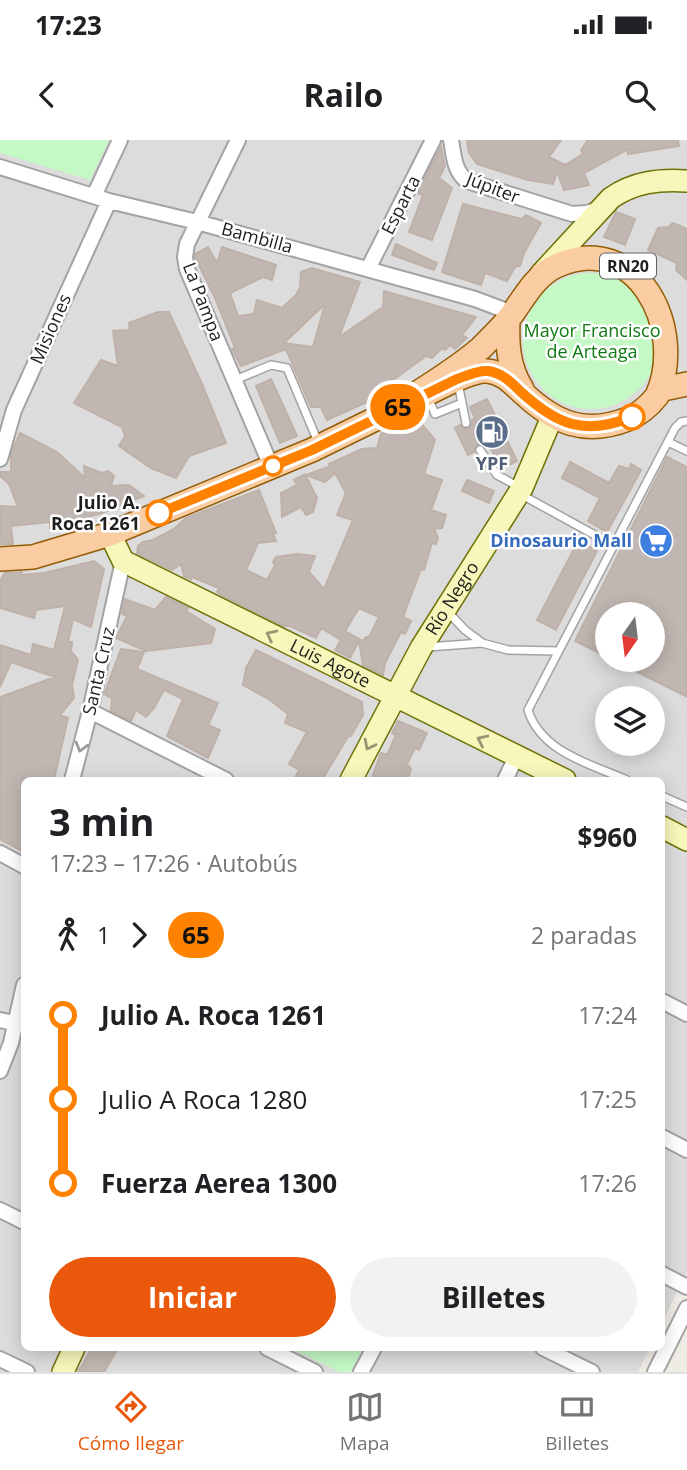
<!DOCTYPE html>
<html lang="es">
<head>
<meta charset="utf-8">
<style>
	:root { --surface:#fff; --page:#f2f2f2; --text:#202124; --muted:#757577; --line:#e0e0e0; --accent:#ea580c }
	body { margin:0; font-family:"Open Sans",sans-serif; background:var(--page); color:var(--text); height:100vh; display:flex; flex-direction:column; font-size:26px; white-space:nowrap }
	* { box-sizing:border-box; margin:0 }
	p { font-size:23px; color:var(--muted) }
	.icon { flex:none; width:38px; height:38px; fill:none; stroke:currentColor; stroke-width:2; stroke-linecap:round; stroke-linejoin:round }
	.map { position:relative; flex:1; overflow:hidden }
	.side { position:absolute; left:21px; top:637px; width:644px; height:574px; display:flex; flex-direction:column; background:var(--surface); border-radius:10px; box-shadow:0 4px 18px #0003 }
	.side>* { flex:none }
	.badge { padding:0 14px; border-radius:23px; font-size:24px; line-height:46px }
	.needle { width:46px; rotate:194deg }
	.buttons { position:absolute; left:595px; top:462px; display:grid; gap:14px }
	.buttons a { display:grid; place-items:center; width:70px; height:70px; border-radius:50%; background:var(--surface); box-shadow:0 4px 18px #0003; font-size:35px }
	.map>.badge { position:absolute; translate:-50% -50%; box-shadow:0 0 0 4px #fff }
	.legs { display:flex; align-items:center; gap:10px; height:77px; padding:0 28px; font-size:23px }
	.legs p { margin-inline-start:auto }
	.overview { display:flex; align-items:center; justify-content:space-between; height:119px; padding:0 28px }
	h1 { font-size:38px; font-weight:700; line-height:52px }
	.button { display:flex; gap:14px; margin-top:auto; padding:14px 28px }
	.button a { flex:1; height:80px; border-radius:42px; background:var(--accent); color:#fff; font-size:28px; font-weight:700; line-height:80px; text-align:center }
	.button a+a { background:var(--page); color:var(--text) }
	ul { padding:0 28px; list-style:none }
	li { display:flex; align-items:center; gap:24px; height:84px; font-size:26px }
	li i { display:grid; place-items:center; width:10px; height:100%; margin:0 9px; background:currentColor }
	li i::after { content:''; width:18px; height:18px; margin:-9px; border:5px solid; border-radius:50%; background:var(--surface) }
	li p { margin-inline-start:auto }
	li:first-child i { background:linear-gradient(#0000 50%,currentColor 0) }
	li:last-child i { background:linear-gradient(currentColor 50%,#0000 0) }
	.status { display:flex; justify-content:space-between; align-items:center; height:49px; padding:0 35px; background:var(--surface); direction:ltr }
	.status svg { height:19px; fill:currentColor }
	header { display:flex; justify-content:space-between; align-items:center; height:91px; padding:0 28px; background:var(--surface); font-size:32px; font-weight:700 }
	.tabs { display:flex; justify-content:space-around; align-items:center; height:98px; border-top:2px solid var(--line); background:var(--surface); font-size:19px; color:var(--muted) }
	.tabs a { display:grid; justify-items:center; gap:4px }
	.tabs .active { color:var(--accent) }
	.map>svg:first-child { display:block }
	.residential { fill:#dddcdc; fill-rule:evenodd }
	.park { fill:#c4f8c5 }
	.building { fill:#c0b7b2; stroke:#c0b1a8; stroke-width:2; fill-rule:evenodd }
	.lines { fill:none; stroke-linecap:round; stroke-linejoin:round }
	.lane-casing { stroke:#a3a3a3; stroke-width:10 }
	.street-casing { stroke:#a3a3a3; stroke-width:18 }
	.secondary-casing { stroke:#6e7308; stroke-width:24 }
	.primary-casing { stroke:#945b05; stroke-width:26 }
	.lane { stroke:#fff; stroke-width:7 }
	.street { stroke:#fff; stroke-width:14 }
	.secondary { stroke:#f7f7bb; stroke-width:21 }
	.primary { stroke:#f9cda1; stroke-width:23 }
	.oneway { stroke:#969675 }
	.oneway2 { stroke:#9a9a9a }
	.line-1-casing { stroke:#fff; stroke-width:16 }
	.line-1 { stroke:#ff8100; stroke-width:10 }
	.stop-1-dot { fill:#fff; stroke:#ff8100; stroke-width:3.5 }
	.labels { text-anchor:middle; stroke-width:5; stroke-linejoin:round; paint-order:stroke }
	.shield { fill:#fff; stroke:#626262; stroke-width:2 }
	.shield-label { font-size:16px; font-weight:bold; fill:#1f1f1f }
	.street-label { font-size:18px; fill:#1f1f1f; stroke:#fff }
	.park-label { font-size:18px; fill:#0f7a11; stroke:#fff }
	.service-label { font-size:18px; font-weight:bold; fill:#4e5e75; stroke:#fff }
	.stop-label { font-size:18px; font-weight:bold; fill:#1f1f1f; stroke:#fff; text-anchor:end }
	.shop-label { font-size:18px; font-weight:bold; fill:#366cbe; stroke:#fff; text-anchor:end }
</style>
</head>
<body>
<div class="status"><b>17:23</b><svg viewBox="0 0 49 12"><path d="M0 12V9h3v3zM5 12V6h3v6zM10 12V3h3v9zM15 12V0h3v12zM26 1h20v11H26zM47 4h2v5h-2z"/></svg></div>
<header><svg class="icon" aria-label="back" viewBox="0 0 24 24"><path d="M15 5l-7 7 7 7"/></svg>Railo<svg class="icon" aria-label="search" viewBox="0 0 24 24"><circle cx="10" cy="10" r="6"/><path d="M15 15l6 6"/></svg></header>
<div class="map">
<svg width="687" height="1232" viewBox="0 0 687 1232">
	<rect width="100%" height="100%" fill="#efebe5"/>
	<path class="residential" d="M0 0H687V1131L662 1183V640H24V1208H650L638 1232H0ZM607 474H653V520H607ZM607 558H653V604H607Z"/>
	<path class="park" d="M0 0H109L90 40 0 13Z
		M523 201a68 68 0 1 1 136 0a68 68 0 1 1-136 0Z
		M291 1208H363L351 1232H340Z"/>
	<path class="building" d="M467 0H561L549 17 565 25 583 14 581 10 588 0H678L679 6 628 14V9L584 33 589 45 564 50 557 32 553 44 528 40 477 24 469 13Z
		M441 7 445 26 439 38 452 48 432 100 409 92 423 55 419 54V48Z
		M463 64 522 79 526 75 541 83 524 113 520 126 515 127 507 141 485 133 481 145 442 132Z
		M616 72 635 79 625 105 604 97Z
		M673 83 687 89V140L676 130 677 123 648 110 658 88 668 87Z
		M396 104 437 123 434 130 392 115Z
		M208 107 217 123 222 107 276 125 272 140 263 137 230 153 238 176 254 174 257 160 282 168 296 155 300 148 301 132 312 128 360 142 339 197 383 167 384 151 476 177 462 195 467 198 455 209 450 205 445 210 442 208 432 218 426 216 374 254 376 256 367 262 327 280 321 267H311L286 209 241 226 232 209 235 208 215 158 195 117V114ZM325 164 313 207 284 203Z
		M158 172H169L202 244 226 303 189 316 176 338 151 328 119 306 125 296 122 287 74 263 101 220 118 226 113 191 130 190 129 183Z
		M271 239 297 296 280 303 256 246Z
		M487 259 517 321 501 329 489 305 485 307 477 305 474 312 468 315 455 288 460 285 465 289 470 287 472 280 475 278 470 267Z
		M415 276 435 300 424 334 442 340 431 370 446 375 442 388 434 389 438 398 436 404 432 403 424 430 421 429 403 477 411 481 405 494 401 492 385 523 383 535 363 525 359 501 350 518 335 510 341 500 321 488 316 498 290 486H283L221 455 217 452 219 448 192 437 191 439 184 436 181 424 172 430 137 414 138 406 143 402 153 400 174 389 186 378 259 350 276 393 273 394 276 401 258 403 246 430 267 440 275 425 273 422 276 417 298 414 315 416 309 432 324 449 353 380 337 375 346 353 335 333 325 342 306 335 331 326 329 324 362 309 377 308 382 291 394 287 395 290ZM359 468 379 477 369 497H366L363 501 345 491Z
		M20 293 57 312 85 338 84 326 102 333 108 331 114 336 111 346 129 345 144 356 102 373 50 388V382L11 386 13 404H0V366L18 367 9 344 0 336V332H11V314Z
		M667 317 687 327V557L613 520H653V474H607V517L575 501Z
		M570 322 609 343 619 326 629 329 631 324 641 330 607 392 588 381 600 358 562 338Z
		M305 334 317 358 313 372 306 375 301 367 282 377 281 353 297 345 294 340Z
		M467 340 494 351 489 363 462 351Z
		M578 401 597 411 556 490 537 480Z
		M94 421 104 429 91 487 73 479 68 502H72L71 511 78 520 72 545 74 558 60 575 68 578 54 640H24V712L0 699V557L55 537 11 522 0 547V505L31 515 33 504 54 510 65 466 36 470 34 478 0 468V441L5 433 22 432 21 435 44 433Z
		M166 457 188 468 186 471 215 489 211 503 146 511 116 498 127 476 122 474 125 459 155 470Z
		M121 509 144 512 137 529 218 563 208 585 220 590 208 618 167 596 183 559 164 550 154 568 146 577 136 570 131 581 111 571 112 558 104 554Z
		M256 510 362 562 363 575 351 596 349 595 322 640H294L299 630 289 624 307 592 285 583 288 574 270 560 243 545 246 528Z
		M398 581 427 593 419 610 415 608 407 624 411 629 407 640H371L381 613 387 615 396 595 392 593Z
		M92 1208H118L104 1232H78Z"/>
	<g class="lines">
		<g class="lane-casing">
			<path id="lane" d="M235 240 271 225 287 228 318 302
				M458 243 466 283
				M428 257 435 274 462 263
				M668 302 687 311
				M480 310 497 335 519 347
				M522 355 613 405
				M446 470 465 490 481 502
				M427 507 482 503 508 510 558 511
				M627 640C590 624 541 612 528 570L675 288 681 282 687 281
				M662 656 687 667"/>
		</g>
		<g class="street-casing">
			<path id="street" d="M238 0 187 104 185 117 187 129 271 326
				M451 0C454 16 454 31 467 41L572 74 587 73 599 69
				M0 27 109 61 197 82 475 159 512 173
				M94 56 120 0
				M368 129 433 0
				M0 319 14 270 109 61
				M90 571 226 640
				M72 640 90 571 123 421
				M505 640 516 617
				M0 713 24 726
				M662 861 687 874
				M0 880 23 885
				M0 931 11 903 24 845
				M662 997 687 1010
				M0 1070 24 1082
				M662 1134 687 1147
				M267 1208 315 1232
				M543 1208 592 1232
				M0 1219 27 1232
				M361 1232 374 1208
				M655 1232 687 1168"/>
		</g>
		<g class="secondary-casing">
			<g id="secondary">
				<path d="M541 134 611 58C634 42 659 39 687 41"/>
				<path id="s1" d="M110 394 123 421 565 640"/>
				<path id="s2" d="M351 640 421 508 522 348 552 277"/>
				<path d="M662 687 687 700"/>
				<path d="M63 1232 74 1208"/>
			</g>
		</g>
		<g class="primary-casing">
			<path id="primary" d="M508 179C507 204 508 227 522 249
				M663 249 687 244
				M0 419 33 417 110 394 312 310 457 239C466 236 477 230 487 231 502 232 512 243 523 253 555 283 585 296 628 279 640 274 649 266 657 256 687 188 636 89 556 126 533 137 522 162 507 181 499 190 490 199 481 208 453 232 420 251 389 271"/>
		</g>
		<use href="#lane" class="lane"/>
		<use href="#street" class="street"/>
		<use href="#secondary" class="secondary"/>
		<use href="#primary" class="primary"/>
	</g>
	<defs><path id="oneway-chevron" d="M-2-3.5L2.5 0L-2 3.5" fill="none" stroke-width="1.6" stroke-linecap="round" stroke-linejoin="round" transform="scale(1.75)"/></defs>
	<g class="oneway">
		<use href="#oneway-chevron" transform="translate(271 495) rotate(-153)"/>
		<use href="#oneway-chevron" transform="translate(482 600) rotate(-154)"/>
		<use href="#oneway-chevron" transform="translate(369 605) rotate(117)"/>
	</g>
	<use class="oneway2" href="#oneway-chevron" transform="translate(81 607) rotate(105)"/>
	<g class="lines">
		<g class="line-1-casing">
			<path id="line-1" d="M159 373 312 310 457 239C466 236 478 230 488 231 502 233 511 242 520 251 557 285 584 296 632 277"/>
		</g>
		<use href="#line-1" class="line-1"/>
	</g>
	<defs>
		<g id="fuel-disc" transform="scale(1.75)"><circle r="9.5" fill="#5c6f8a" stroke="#fff"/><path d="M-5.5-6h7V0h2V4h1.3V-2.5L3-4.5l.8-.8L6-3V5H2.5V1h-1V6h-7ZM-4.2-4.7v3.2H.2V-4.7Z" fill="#fff"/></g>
		<g id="supermarket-disc" transform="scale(1.75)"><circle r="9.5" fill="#3f7fe0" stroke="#fff"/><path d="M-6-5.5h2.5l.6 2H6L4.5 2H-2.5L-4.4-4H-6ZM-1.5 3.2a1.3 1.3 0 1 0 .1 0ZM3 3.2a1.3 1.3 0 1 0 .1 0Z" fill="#fff"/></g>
	</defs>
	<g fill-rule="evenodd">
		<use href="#fuel-disc" x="492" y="292"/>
		<use href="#supermarket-disc" x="656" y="401"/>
	</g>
	<g class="stop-1-dot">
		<circle cx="632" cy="277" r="12"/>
		<circle cx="273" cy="326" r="9"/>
		<circle cx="159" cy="373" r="12"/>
	</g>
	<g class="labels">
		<rect class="shield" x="600" y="113.5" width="56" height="25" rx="5"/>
		<g class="shield-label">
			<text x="628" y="132">RN20</text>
		</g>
		<g class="street-label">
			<text transform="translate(493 48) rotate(21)" y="6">Júpiter</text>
			<text transform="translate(401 65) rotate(-63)" y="6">Esparta</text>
			<text transform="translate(257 98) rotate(15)" y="6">Bambilla</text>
			<text transform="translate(203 162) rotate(69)" y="6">La Pampa</text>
			<text transform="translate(51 189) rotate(-66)" y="6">Misiones</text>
			<text dy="6" stroke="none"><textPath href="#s2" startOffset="208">Río Negro</textPath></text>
			<text dy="6" stroke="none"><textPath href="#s1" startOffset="261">Luis Agote</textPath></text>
			<text transform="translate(99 531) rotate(-77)" y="6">Santa Cruz</text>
		</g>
		<g class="park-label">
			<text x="592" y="197">Mayor Francisco<tspan x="592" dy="21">de Arteaga</tspan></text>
		</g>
		<g class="service-label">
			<text x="492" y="330">YPF</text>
		</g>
		<g class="stop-label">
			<text x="140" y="369">Julio A.<tspan x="140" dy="21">Roca 1261</tspan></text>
		</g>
		<g class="shop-label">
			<text x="632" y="407">Dinosaurio Mall</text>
		</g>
	</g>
</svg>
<div class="buttons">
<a><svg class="needle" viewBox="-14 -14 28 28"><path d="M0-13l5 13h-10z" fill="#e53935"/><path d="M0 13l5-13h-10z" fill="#757577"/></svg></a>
<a><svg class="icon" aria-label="layers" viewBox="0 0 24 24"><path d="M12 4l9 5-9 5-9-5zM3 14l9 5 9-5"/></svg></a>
</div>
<b class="badge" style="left:398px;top:267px;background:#ff8100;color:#111">65</b>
<section class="side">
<div class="overview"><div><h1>3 min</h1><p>17:23 – 17:26 · Autobús</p></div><b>$960</b></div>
<div class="legs"><svg class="icon" aria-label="walk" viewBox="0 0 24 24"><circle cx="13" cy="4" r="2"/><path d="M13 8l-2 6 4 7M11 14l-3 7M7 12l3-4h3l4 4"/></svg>1<svg class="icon" aria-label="forward" viewBox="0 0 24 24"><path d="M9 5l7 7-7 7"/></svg><b class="badge" style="background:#ff8100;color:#111">65</b><p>2 paradas</p></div>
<ul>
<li><i style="color:#ff8100"></i><b>Julio A. Roca 1261</b><p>17:24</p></li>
<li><i style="color:#ff8100"></i><span>Julio A Roca 1280</span><p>17:25</p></li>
<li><i style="color:#ff8100"></i><b>Fuerza Aerea 1300</b><p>17:26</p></li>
</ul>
<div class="button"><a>Iniciar</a><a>Billetes</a></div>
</section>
</div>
<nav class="tabs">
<a class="active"><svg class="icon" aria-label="directions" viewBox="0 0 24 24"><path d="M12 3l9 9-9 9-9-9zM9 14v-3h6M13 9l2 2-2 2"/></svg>Cómo llegar</a>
<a><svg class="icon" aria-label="map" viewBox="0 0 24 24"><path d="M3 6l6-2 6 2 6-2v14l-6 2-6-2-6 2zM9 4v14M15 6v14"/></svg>Mapa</a>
<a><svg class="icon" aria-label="tickets" viewBox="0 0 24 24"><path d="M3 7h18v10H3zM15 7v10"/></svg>Billetes</a>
</nav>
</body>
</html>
